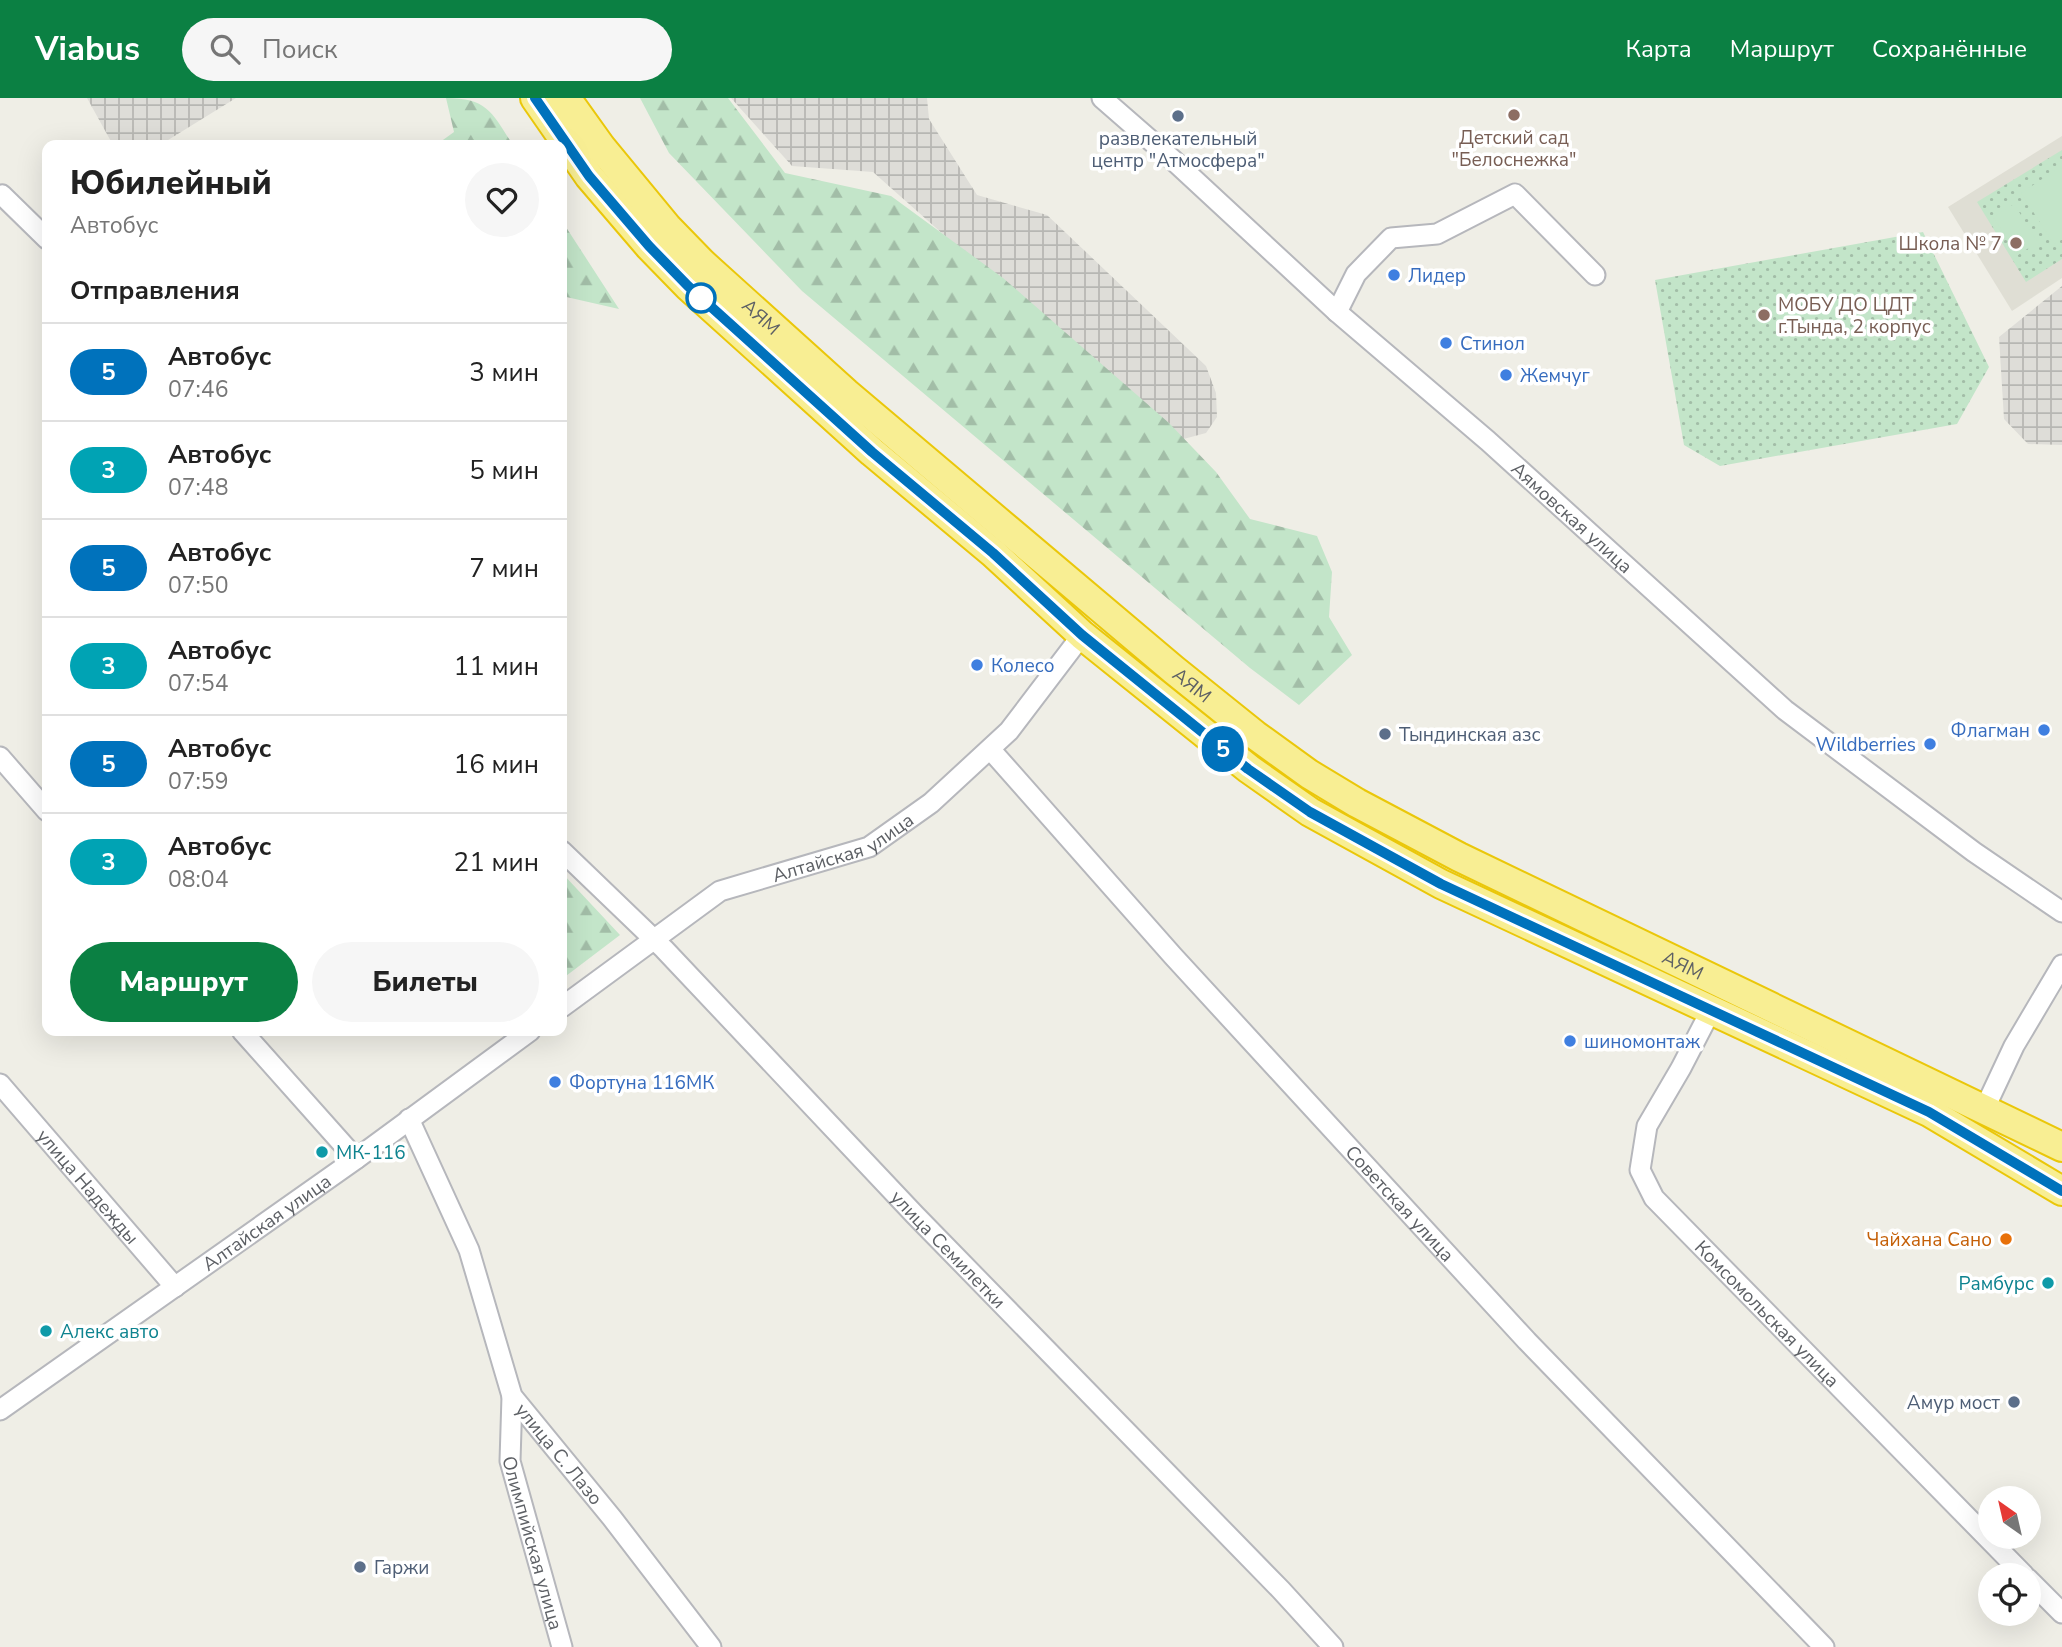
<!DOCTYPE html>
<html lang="ru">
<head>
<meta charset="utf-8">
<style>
	:root { --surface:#fff; --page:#f6f6f6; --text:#222; --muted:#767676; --line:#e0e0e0; --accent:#0b8043 }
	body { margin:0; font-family:"Nunito Sans",sans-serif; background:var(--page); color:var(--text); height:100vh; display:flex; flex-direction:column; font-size:26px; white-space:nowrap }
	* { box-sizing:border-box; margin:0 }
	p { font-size:23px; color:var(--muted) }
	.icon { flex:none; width:38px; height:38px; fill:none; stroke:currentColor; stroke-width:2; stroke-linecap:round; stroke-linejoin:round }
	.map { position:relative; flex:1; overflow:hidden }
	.panel { position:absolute; left:42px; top:42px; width:525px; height:896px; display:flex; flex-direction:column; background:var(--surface); border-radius:14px; box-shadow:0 7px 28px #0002 }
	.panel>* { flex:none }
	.badge { padding:0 14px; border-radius:23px; font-size:24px; line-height:46px }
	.needle { width:46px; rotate:326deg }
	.controls { position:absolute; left:1978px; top:1388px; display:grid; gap:14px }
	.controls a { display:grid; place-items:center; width:63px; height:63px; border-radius:50%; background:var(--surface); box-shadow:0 7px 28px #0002; font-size:35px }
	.map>.badge { position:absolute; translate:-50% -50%; box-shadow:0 0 0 4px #fff }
	h2 { padding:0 28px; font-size:26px; line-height:63px }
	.round { display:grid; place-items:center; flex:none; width:74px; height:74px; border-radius:37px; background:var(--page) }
	.head { display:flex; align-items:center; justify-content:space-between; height:119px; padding:0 28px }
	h1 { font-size:33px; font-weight:800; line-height:52px }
	.primary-button { display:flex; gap:14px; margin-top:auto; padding:14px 28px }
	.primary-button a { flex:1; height:80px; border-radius:42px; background:var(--accent); color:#fff; font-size:28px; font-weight:800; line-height:80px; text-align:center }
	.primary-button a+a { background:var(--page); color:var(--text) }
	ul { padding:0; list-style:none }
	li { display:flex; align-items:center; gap:21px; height:98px; padding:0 28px; border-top:2px solid var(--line) }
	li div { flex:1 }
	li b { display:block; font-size:26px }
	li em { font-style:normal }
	li .badge { min-width:77px; font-weight:700; text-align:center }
	header { display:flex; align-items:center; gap:42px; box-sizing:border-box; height:98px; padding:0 35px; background:var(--accent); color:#fff }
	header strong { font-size:33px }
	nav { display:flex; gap:38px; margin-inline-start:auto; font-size:24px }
	.search { width:490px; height:63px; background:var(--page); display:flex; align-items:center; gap:18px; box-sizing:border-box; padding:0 24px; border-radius:38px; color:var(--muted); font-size:26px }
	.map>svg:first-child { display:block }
	.industrial { fill:url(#industrial-grid) }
	.education { fill:#dfded4 }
	.green { fill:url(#green-dots) }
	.forest { fill:url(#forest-firs) }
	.pitch { fill:#c3e5c9 }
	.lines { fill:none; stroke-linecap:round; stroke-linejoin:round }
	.minor-casing { stroke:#b6b7bc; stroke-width:23 }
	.highway-casing { stroke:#eac70a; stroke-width:32 }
	.minor { stroke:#fff; stroke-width:19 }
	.highway { stroke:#f8ee93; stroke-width:28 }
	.line-casing { stroke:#fff; stroke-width:16 }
	.line { stroke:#0072bc; stroke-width:10 }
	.education-dot { fill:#8d6e63; stroke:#fff; stroke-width:2.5 }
	.service-dot { fill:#5c6f8a; stroke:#fff; stroke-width:2.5 }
	.shop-dot { fill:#3f7fe0; stroke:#fff; stroke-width:2.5 }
	.stop-dot { fill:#fff; stroke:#0072bc; stroke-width:3.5 }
	.culture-dot { fill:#0f9aa8; stroke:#fff; stroke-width:2.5 }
	.food-dot { fill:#e8710a; stroke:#fff; stroke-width:2.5 }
	.labels { text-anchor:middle; stroke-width:7; stroke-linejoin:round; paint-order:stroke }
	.education-label { font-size:19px; fill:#785e54; stroke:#fff }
	.service-label { font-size:19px; fill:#4e5e75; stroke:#fff; text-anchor:start }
	.shop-label { font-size:19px; fill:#366cbe; stroke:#fff; text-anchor:start }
	.street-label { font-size:19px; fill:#5d6065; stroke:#fff }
	.culture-label { font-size:19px; fill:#0d838f; stroke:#fff; text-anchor:start }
	.food-label { font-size:19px; fill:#c56008; stroke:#fff; text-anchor:end }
</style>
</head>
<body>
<header>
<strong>Viabus</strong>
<div class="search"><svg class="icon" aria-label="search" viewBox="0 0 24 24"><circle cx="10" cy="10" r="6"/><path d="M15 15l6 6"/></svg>Поиск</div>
<nav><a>Карта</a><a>Маршрут</a><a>Сохранённые</a></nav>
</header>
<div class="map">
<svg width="2062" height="1549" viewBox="0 0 2062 1549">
	<defs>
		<pattern id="industrial-grid" width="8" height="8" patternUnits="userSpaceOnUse" patternTransform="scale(1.75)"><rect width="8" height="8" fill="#deddd8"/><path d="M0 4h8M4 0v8" fill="none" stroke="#b7b7b3"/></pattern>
		<pattern id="green-dots" width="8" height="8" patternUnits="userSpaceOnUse" patternTransform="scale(1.75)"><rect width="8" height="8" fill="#c3e5c9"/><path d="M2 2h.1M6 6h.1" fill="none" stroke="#a2bda7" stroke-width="1.8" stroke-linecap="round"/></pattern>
		<pattern id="forest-firs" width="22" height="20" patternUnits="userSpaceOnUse" patternTransform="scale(1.75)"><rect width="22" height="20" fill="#c3e5c9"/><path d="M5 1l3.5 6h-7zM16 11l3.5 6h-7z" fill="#a2bda7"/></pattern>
	</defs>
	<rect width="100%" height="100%" fill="#efeee6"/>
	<path class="industrial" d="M87 0H236L160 47H113Z
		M731 0H927L929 21 977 97 1047 117 1206 268 1216 295 1217 319 1206 335 1176 343 873 74 792 68Z
		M2062 188V347L2028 346 2004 321 1999 239Z"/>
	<path class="education" d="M2062 38V180L2012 213 1948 109Z"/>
	<path class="green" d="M2062 52V161L2026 184 1977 104Z
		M1923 134 1989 269 1957 326 1720 368 1684 347 1655 182Z"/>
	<path class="forest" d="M446 0C488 0 492 15 513 47H436L454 34Z
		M640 0H728L785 75 891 98 1003 180 1169 325 1216 374 1250 421 1317 438 1332 474 1329 519 1352 557 1299 607 1250 570 802 193 669 55Z
		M562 123 619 211 562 198Z
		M562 775 620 837 562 881Z"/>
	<path class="pitch" d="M2062 68V141L2054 146 2021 95Z
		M2014 106 2038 144 2018 157 1993 119Z"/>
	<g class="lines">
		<g class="minor-casing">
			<g id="minor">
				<path id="s1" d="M1102 0 1173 62 1337 214 1488 343 1785 612 1974 754 2062 814"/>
				<path d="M0 98 2 97 47 141"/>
				<path d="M1337 214 1356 176 1391 140 1437 136 1515 96 1595 177"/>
				<path id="s2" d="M990 651 1173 858 1527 1243 1824 1549"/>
				<path d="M0 659 47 713"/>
				<path id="s3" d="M562 753 664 851 915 1117 1281 1492 1333 1549"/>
				<path id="s4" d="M562 909 720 793 869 749 931 705 1009 633 1082 537"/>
				<path id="s5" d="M1710 914 1681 970 1647 1028 1640 1072 1654 1100 2024 1477"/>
				<path d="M242 933 356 1061"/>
				<path id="s6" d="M0 986 175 1189"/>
				<path d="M1984 1012 2014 948 2062 867"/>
				<path id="s7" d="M409 1021 469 1152 512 1298 612 1420 711 1549"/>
				<path id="s8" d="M512 1298 510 1363 562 1549"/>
				<path id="s9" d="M0 1312 356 1061 530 933"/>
				<path d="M2028 1481 2062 1515"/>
			</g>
		</g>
		<g class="highway-casing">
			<g id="highway">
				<path d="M535 0 589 78 649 148 688 188 872 354 993 455 1082 537 1249 671 1310 714 1441 786 1929 1014 2062 1093"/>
				<path id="s10" d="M566 0 601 49 667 129 702 165 846 295 1174 572 1255 637 1309 676 1357 705 1459 759 2062 1049"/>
			</g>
		</g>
		<use href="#minor" class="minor"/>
		<use href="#highway" class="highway"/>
	</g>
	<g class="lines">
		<g class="line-casing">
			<path id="line" d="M535 0 589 78 649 148 688 188 872 354 993 455 1082 537 1248 671 1310 714 1441 786 1929 1014 2062 1093"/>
		</g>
		<use href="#line" class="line"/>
	</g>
	<g class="education-dot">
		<circle cx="1514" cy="17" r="7"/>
		<circle cx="2016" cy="145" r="7"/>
		<circle cx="1764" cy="217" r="7"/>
	</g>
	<g class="service-dot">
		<circle cx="1178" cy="18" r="7"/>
		<circle cx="1385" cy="636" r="7"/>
		<circle cx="2014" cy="1304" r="7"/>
		<circle cx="360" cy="1469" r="7"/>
	</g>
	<g class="shop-dot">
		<circle cx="1394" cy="177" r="7"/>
		<circle cx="1446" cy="245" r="7"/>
		<circle cx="1506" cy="277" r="7"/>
		<circle cx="977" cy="567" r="7"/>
		<circle cx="2044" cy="632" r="7"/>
		<circle cx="1930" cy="646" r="7"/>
		<circle cx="1570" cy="943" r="7"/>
		<circle cx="555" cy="984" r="7"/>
	</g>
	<circle class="stop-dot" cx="701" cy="200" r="14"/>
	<g class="culture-dot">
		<circle cx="322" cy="1054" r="7"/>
		<circle cx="2048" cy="1185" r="7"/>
		<circle cx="46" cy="1233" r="7"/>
	</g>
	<circle class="food-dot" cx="2006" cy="1141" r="7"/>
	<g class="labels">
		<g class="education-label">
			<text x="1514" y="46">Детский сад<tspan x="1514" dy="22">"Белоснежка"</tspan></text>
			<text x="2002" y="152" text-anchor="end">Школа № 7</text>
			<text x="1778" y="213" text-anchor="start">МОБУ ДО ЦДТ<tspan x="1778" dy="22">г.Тында, 2 корпус</tspan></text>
		</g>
		<g class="service-label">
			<text x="1178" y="47" text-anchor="middle">развлекательный<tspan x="1178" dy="22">центр "Атмосфера"</tspan></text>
			<text x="1399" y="643">Тындинская азс</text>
			<text x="2000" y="1311" text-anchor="end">Амур мост</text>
			<text x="374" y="1476">Гаржи</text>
		</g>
		<g class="shop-label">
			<text x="1408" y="184">Лидер</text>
			<text x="1460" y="252">Стинол</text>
			<text x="1520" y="284">Жемчуг</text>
			<text x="991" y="574">Колесо</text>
			<text x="2030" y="639" text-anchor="end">Флагман</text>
			<text x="1916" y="653" text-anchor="end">Wildberries</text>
			<text x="1584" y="950">шиномонтаж</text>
			<text x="569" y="991">Фортуна 116МК</text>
		</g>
		<g class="street-label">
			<text dy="7" stroke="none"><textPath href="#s10" startOffset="294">АЯМ</textPath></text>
			<text dy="7" stroke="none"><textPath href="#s1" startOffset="630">Аямовская улица</textPath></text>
			<text dy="7" stroke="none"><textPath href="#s10" startOffset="861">АЯМ</textPath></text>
			<text dy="7" stroke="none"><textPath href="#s4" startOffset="327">Алтайская улица</textPath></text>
			<text dy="7" stroke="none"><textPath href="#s10" startOffset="1428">АЯМ</textPath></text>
			<text dy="7" stroke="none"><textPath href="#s6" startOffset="135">улица Надежды</textPath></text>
			<text dy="7" stroke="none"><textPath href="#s2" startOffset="612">Советская улица</textPath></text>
			<text dy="7" stroke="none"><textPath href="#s9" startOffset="326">Алтайская улица</textPath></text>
			<text dy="7" stroke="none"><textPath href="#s3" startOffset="555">улица Семилетки</textPath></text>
			<text dy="7" stroke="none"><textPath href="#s5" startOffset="368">Комсомольская улица</textPath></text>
			<text dy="7" stroke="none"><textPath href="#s7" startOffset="371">улица С. Лазо</textPath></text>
			<text dy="7" stroke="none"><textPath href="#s8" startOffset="150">Олимпийская улица</textPath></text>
		</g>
		<g class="culture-label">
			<text x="336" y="1061">МК-116</text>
			<text x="2034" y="1192" text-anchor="end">Рамбурс</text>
			<text x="60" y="1240">Алекс авто</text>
		</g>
		<g class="food-label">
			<text x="1992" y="1148">Чайхана Сано</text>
		</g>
	</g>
</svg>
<div class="controls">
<a><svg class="needle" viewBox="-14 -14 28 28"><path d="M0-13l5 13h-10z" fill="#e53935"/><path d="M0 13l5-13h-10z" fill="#767676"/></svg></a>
<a><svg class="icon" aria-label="locate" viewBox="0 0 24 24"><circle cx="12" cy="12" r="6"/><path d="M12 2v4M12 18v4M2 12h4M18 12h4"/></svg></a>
</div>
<b class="badge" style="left:1223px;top:651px;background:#0072bc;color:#fff">5</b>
<section class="panel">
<div class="head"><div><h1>Юбилейный</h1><p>Автобус</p></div><a class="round"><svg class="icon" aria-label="heart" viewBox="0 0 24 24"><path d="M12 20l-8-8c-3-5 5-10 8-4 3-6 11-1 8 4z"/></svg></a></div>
<h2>Отправления</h2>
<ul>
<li><span class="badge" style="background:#0072bc;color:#fff">5</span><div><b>Автобус</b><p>07:46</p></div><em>3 мин</em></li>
<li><span class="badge" style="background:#00a3b4;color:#fff">3</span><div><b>Автобус</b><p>07:48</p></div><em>5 мин</em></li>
<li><span class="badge" style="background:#0072bc;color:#fff">5</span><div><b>Автобус</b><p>07:50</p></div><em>7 мин</em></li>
<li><span class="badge" style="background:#00a3b4;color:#fff">3</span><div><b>Автобус</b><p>07:54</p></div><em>11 мин</em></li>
<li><span class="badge" style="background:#0072bc;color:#fff">5</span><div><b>Автобус</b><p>07:59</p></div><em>16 мин</em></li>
<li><span class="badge" style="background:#00a3b4;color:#fff">3</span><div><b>Автобус</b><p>08:04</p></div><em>21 мин</em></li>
</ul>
<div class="primary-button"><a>Маршрут</a><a>Билеты</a></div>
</section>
</div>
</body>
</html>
